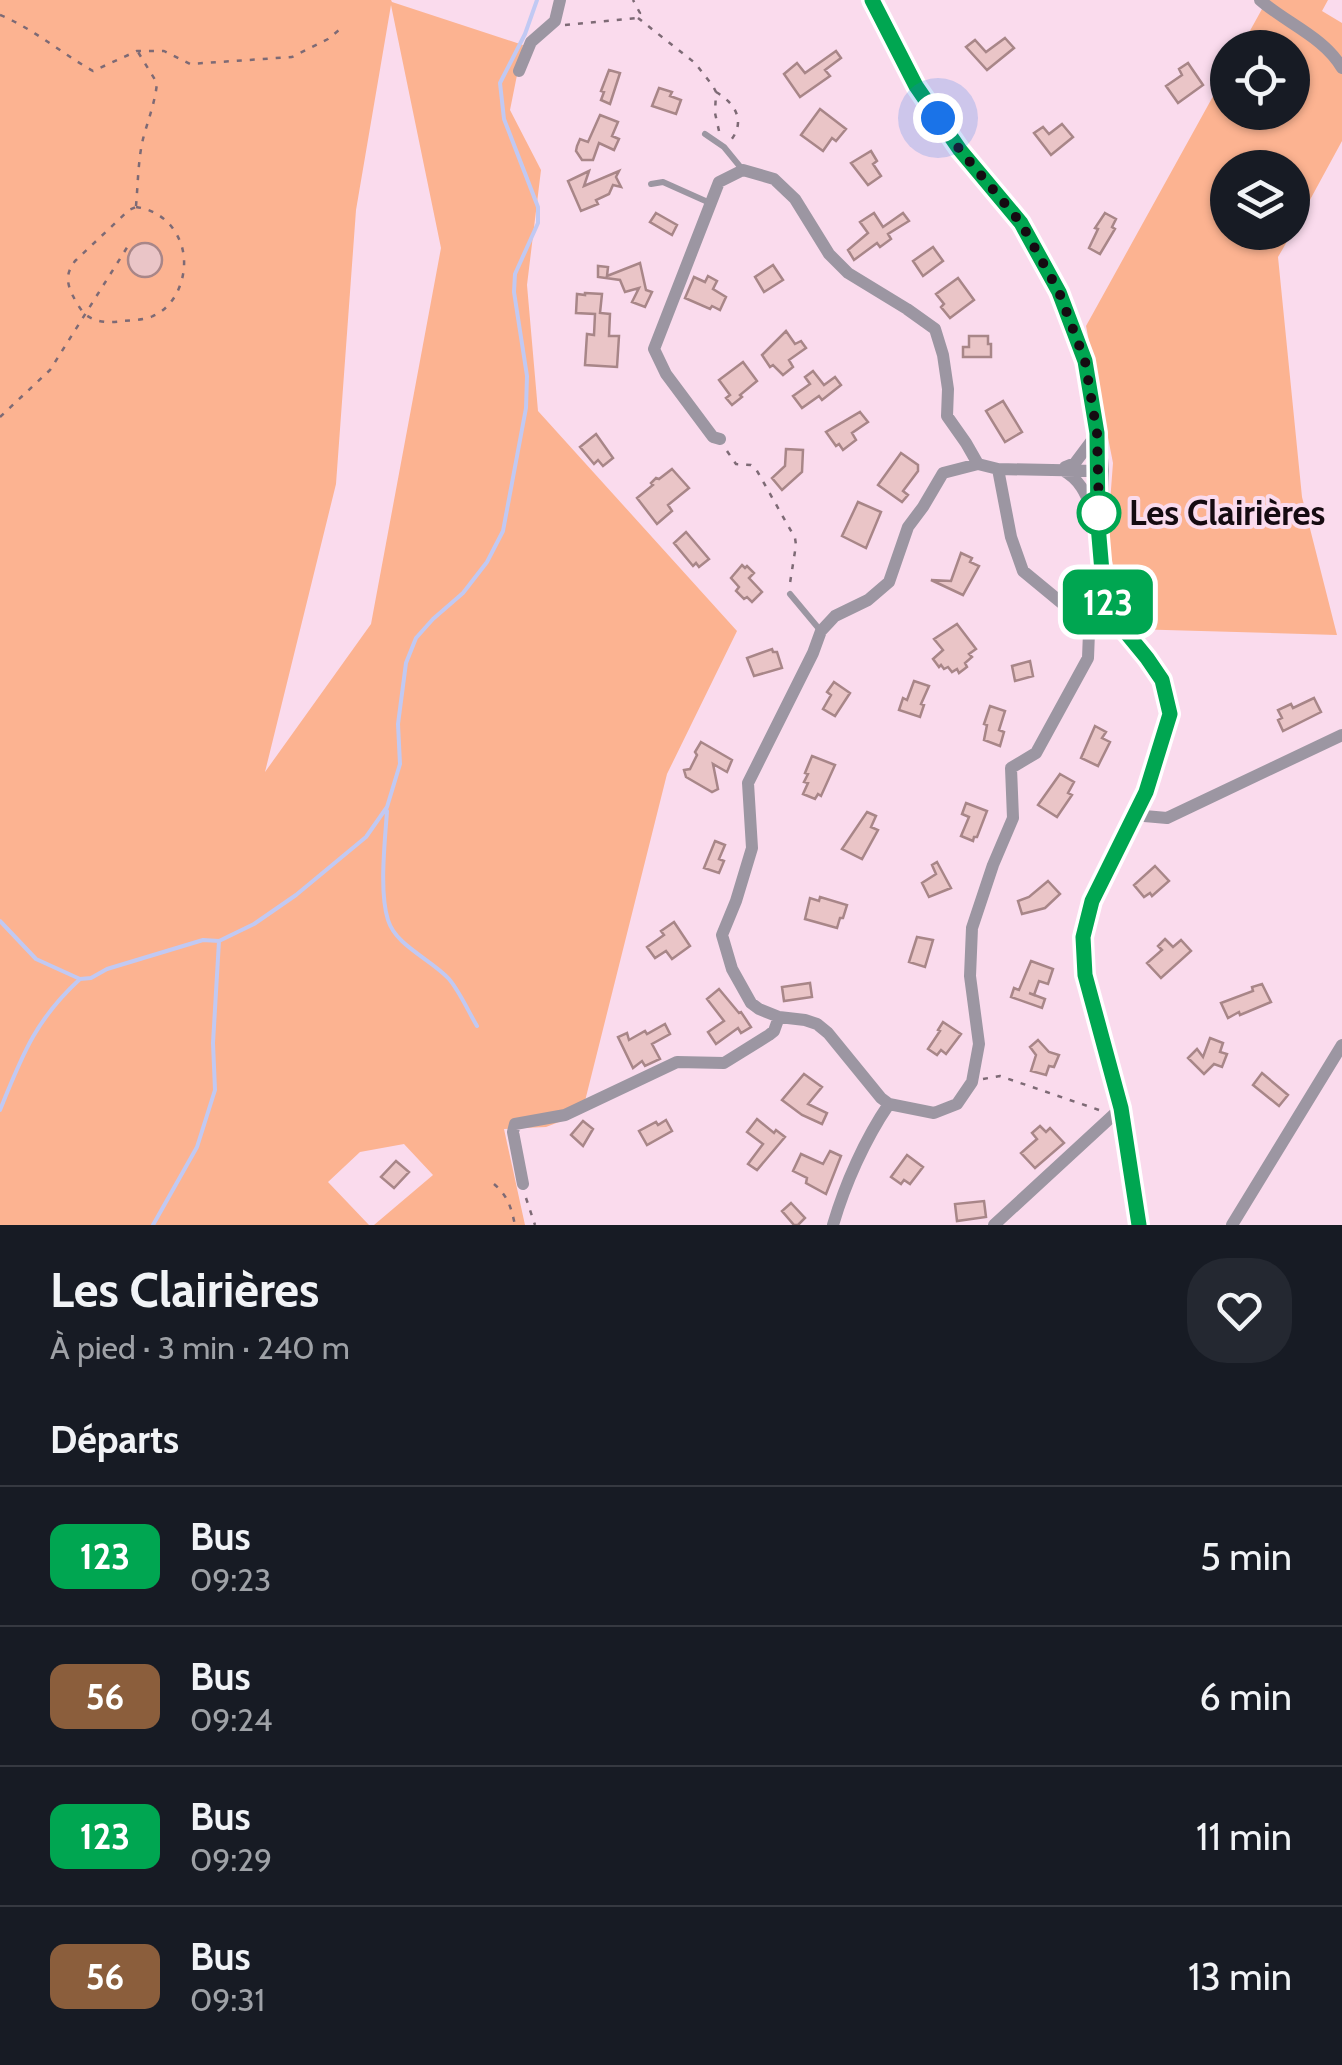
<!DOCTYPE html>
<html lang="fr">
<head>
<meta charset="utf-8">
<style>
	:root { --surface:#171b24; --page:#242831; --text:#f1f3f6; --muted:#9ea1a6; --line:#363941 }
	body { margin:0; font-family:Cabin,sans-serif; background:var(--page); color:var(--text); height:100vh; display:flex; flex-direction:column; font-size:38px; white-space:nowrap }
	* { box-sizing:border-box; margin:0 }
	p { font-size:32px; color:var(--muted) }
	.icon { flex:none; width:55px; height:55px; fill:none; stroke:currentColor; stroke-width:2; stroke-linecap:round; stroke-linejoin:round }
	.map { position:relative; height:1225px; overflow:hidden }
	.details { display:flex; flex-direction:column; background:var(--surface); flex:1 }
	.details>* { flex:none }
	.badge { padding:0 20px; border-radius:15px; font-size:35px; line-height:65px }
	.controls { position:absolute; left:1210px; top:30px; display:grid; gap:20px }
	.controls a { display:grid; place-items:center; width:100px; height:100px; border-radius:50%; background:var(--surface); box-shadow:0 2px 8px #0004; font-size:50px }
	.you { position:absolute; width:50px; height:50px; margin:-25px; border:8px solid #fff; border-radius:50%; background:#1a73e8; box-shadow:0 0 0 15px #1a73e833 }
	.map>.badge { position:absolute; translate:-50% -50%; box-shadow:0 0 0 5px #fff }
	h2 { padding:0 50px; font-size:38px; line-height:90px }
	.round { display:grid; place-items:center; flex:none; width:105px; height:105px; border-radius:40px; background:var(--page) }
	.headline { display:flex; align-items:center; justify-content:space-between; height:170px; padding:0 50px }
	h1 { font-size:48px; font-weight:700; line-height:75px }
	ul { padding:0; list-style:none }
	li { display:flex; align-items:center; gap:30px; height:140px; padding:0 50px; border-top:2px solid var(--line) }
	li div { flex:1 }
	li b { display:block; font-size:38px }
	li em { font-style:normal }
	li .badge { min-width:110px; font-weight:700; text-align:center }
	.map>svg:first-child { display:block }
	.green { fill:#fcb391; fill-rule:evenodd }
	.lines { fill:none; stroke-linecap:round; stroke-linejoin:round }
	.stream { stroke:#c1c9f3; stroke-width:4 }
	.building { fill:#eac5c7; stroke:#a88688; stroke-width:2.5 }
	.path { stroke:#7d6a75; stroke-width:2.5; stroke-dasharray:5 8; stroke-linecap:butt }
	.lane { stroke:#9c96a2; stroke-width:6 }
	.street { stroke:#9c96a2; stroke-width:12 }
	.secondary { stroke:#797081; stroke-width:18 }
	.line-casing { stroke:#fff; stroke-width:22 }
	.line { stroke:#00a651; stroke-width:15 }
	.walk { stroke:#150b11; stroke-width:10; stroke-dasharray:0 18 }
	.stop-dot { fill:#fff; stroke:#00a651; stroke-width:5 }
	.labels { text-anchor:middle; stroke-width:8; stroke-linejoin:round; paint-order:stroke }
	.stop-label { font-size:35px; font-weight:bold; fill:#150b11; stroke:#fadbed; text-anchor:start }
</style>
</head>
<body>
<div class="map">
<svg width="1342" height="1225" viewBox="0 0 1342 1225">
	<rect width="100%" height="100%" fill="#fadbed"/>
	<path class="green" d="M0 0H391L392 2 523 45 510 110 541 170 527 285 538 411 737 631 667 774 582 1113 546 1127 504 1129 525 1225H374L433 1175 404 1144 360 1152 328 1182 369 1225H0ZM391 5 441 248 371 624 265 772 336 484 356 210Z
		M1267 0H1328L1322 11 1342 23V141L1293 231 1292 168H1228V232L1292 233 1278 257 1302 497 1337 635 1130 629 1107 542 1113 463 1086 326 1227 71 1228 112H1292V48L1241 47Z"/>
	<g class="lines">
		<path class="stream" d="M387 811C385 841 379 892 388 920 396 946 431 959 449 979 460 992 468 1011 477 1026
			M0 921 36 959 80 979 91 978 107 969 203 940 219 941 254 924 296 895 366 837 387 807 400 764 398 724 406 663 416 638 433 619 463 593 487 562 503 531 526 408 527 376 514 292 515 274 538 223V207L504 119 500 83 525 34 537 0
			M0 1110C22 1056 35 1020 80 979
			M153 1225 197 1147 215 1090 213 1043 219 941"/>
	</g>
	<path class="building" d="M1005 38 1014 48 987 70 966 47 975 40 986 52Z
		M836 51 841 58 825 70 830 76 800 97 784 74 797 63 805 73Z
		M1188 63 1203 85 1178 103 1166 86 1182 75 1179 69Z
		M609 70 620 73 610 104 601 100 604 92 601 91Z
		M659 88 672 92 670 96 681 100 676 114 652 106Z
		M820 109 846 129 836 141 832 138 823 151 801 135Z
		M600 115 618 122 612 136 619 139 614 150 599 143 593 160H582L576 151 577 146 580 139 588 142Z
		M1062 124 1073 137 1051 155 1034 133 1043 127 1049 134Z
		M871 151 877 161 873 164 881 176 868 185 851 163Z
		M589 171 584 186 619 171 616 177 621 187 613 185 609 194 596 200 598 204 581 211 568 181Z
		M656 213 677 225 672 235 650 222Z
		M874 213 883 227 903 213 909 221 888 234 891 239 880 247 877 243 854 260 848 250 868 233 860 222Z
		M1105 213 1116 219 1112 227 1115 229 1100 254 1089 248 1098 229 1095 228Z
		M128 260a17 17 0 1 1 34 0a17 17 0 1 1-34 0Z
		M933 247 943 261 923 276 913 261Z
		M640 263 646 290 652 292 645 307 632 302 639 288 625 292 620 280 598 277V266L608 267 607 276Z
		M773 265 783 280 764 292 755 277Z
		M708 276 717 281 713 289 726 297 720 310 712 306 710 309 685 298 694 277 705 282Z
		M958 278 974 300 950 318 941 307 944 304 936 294Z
		M585 293 602 294 600 313 610 314 609 336H619L617 367 585 365 587 334 594 335 595 314 576 313 577 294 585 295Z
		M786 331 795 344 801 341 806 348 789 360 793 367 783 375 773 365 770 367 762 355Z
		M969 336H988V344H991V357H963V347H969Z
		M743 362 757 381 740 395 742 397 732 405 726 398 730 395 719 380Z
		M813 371 824 385 835 377 841 385 822 400 819 396 802 408 793 396 810 384 805 377Z
		M1003 401 1022 432 1005 442 986 411Z
		M860 412 868 422 852 433 856 440 843 450 839 444 836 446 826 432Z
		M596 434 613 458 603 466 598 460 594 464 580 447Z
		M786 449 803 450 802 472 782 490 772 478 785 466Z
		M901 453 918 465V471L903 491 908 495 902 502 878 485Z
		M672 469 689 488 668 505 672 511 657 524 637 498 653 485 651 483 656 478 659 479Z
		M858 502 881 512 866 548 842 536Z
		M686 532 709 559 699 567 696 563 693 566 674 543Z
		M961 553 972 558 970 562 979 566 963 595 931 580 951 581Z
		M742 565 745 568 747 566 754 573 749 578 762 592 752 602 747 597 744 599 736 591 739 587 731 578Z
		M957 624 976 649 969 654 972 657 965 663 967 667 959 673 957 669 952 672 948 667 944 669 941 665 939 667 933 659 943 650 934 639Z
		M772 649 773 652H777L782 668 754 676 747 658Z
		M1030 661 1033 676 1015 681 1012 666Z
		M914 681 929 686 921 704 924 705 920 717 899 710 903 698 907 700Z
		M834 682 850 693 835 716 823 709 831 695 827 692Z
		M1314 698 1321 712 1283 731 1278 720 1282 718 1278 710 1291 704 1293 708Z
		M990 706 1005 711 999 730 1004 732 1000 746 984 740 987 725 984 724Z
		M1095 726 1106 732 1102 738 1110 742 1098 766 1081 758Z
		M701 742 732 760 727 772 713 764 718 789 712 792 686 777 684 770 690 769 697 755 695 752Z
		M812 756 835 765 821 796 818 794 815 799 803 794 808 783 804 782 808 774 805 773Z
		M1060 774 1074 782 1068 793 1072 795 1057 817 1038 805Z
		M966 803 987 811 977 837H974L973 841 961 836 969 817 962 814Z
		M867 812 876 816 871 827 878 830 862 859 842 849Z
		M715 841 725 845 719 859 724 861 719 873 704 868Z
		M937 862 951 888 929 897 922 883 936 874 932 865Z
		M1155 866 1169 881 1152 896 1150 893 1144 897 1134 885Z
		M1048 881 1060 894 1045 908 1022 914 1018 901 1029 897Z
		M820 897 847 905 843 918H840L837 928 805 919 810 898 819 901Z
		M674 922 690 946 672 959 666 951 655 958 647 947 664 935 661 931Z
		M917 937 933 940 925 967 909 962Z
		M1165 939 1173 947 1181 940 1191 951 1161 978 1147 963 1162 950 1158 946Z
		M1031 961 1053 969 1048 984 1039 981 1034 995 1029 993 1045 999 1042 1008 1011 997 1014 988 1019 990Z
		M810 983 812 997 784 1001 782 987Z
		M1262 984 1271 1002 1240 1015 1239 1012 1228 1018 1221 1003 1253 991 1252 987Z
		M719 989 739 1013 741 1012 751 1027 741 1033 738 1028 716 1044 708 1032 724 1021 707 999Z
		M943 1022 961 1034 946 1054 941 1050 937 1055 928 1049 940 1031 938 1030Z
		M665 1024 670 1034 652 1044 660 1059 645 1066 642 1061 633 1068 618 1037 627 1033 629 1040 645 1031 647 1034Z
		M1210 1038 1223 1043 1220 1052 1227 1054 1222 1067 1214 1064 1204 1074 1188 1058 1197 1049 1203 1057Z
		M1038 1040 1049 1052 1059 1055 1054 1067 1049 1066 1046 1075 1031 1071 1036 1055 1030 1047Z
		M1262 1073 1288 1095 1279 1106 1253 1085Z
		M804 1074 822 1087 808 1104 827 1113 822 1124 802 1115 782 1100Z
		M757 1119 774 1133 776 1130 785 1137 757 1170 748 1164 763 1144 747 1132Z
		M666 1120 672 1131 647 1145 639 1131 656 1122 658 1125Z
		M583 1121 593 1129 583 1146 571 1135Z
		M1040 1126 1046 1132 1050 1128 1064 1143 1035 1168 1021 1153 1037 1139 1032 1133Z
		M830 1151 841 1156 826 1194 806 1183 807 1178 793 1171 801 1154 823 1164Z
		M907 1155 923 1167 910 1184 904 1180 901 1184 891 1177Z
		M396 1161 409 1172 394 1188 381 1177Z
		M984 1201 986 1217 957 1221 955 1204Z
		M791 1203 805 1218 798 1225H794L782 1211Z"/>
	<g class="lines">
		<path class="path" d="M0 15C34 29 61 53 93 71L137 51H164L190 64 292 57 328 39 344 26
			M638 18 695 63 713 86 716 92 715 113 719 131
			M565 25 638 18 640 13 633 0
			M716 92C735 103 746 121 731 140
			M136 206C138 184 138 160 143 139 148 120 155 103 157 83L138 52
			M136 207C158 210 174 224 181 244 190 269 179 305 153 316 145 320 133 320 123 321 111 323 97 323 86 315 81 311 76 302 73 296 66 282 66 273 75 261L129 210Z
			M0 417 50 370 128 246
			M727 451 736 464 751 465 756 469 795 538 796 545 790 583
			M983 1079 1000 1076 1099 1110
			M494 1184C508 1196 511 1207 515 1225
			M526 1198 535 1225"/>
		<path class="lane" d="M705 134 724 147 742 169
			M651 184 663 182 710 203
			M790 594 820 630"/>
		<path class="street" d="M1260 0C1286 23 1324 37 1342 68
			M519 71 531 42 555 21 560 0
			M720 439 713 437 666 374 654 349 719 182 743 170 774 179 795 199 829 254 848 273 907 309 935 329 943 355 948 389 947 416 966 443 978 464
			M1065 467 1075 463 1096 435
			M998 469 1011 537 1023 571 1069 609 1089 632 1088 658 1036 753 1011 768 1013 818 993 865 972 928 970 976 979 1044 972 1082 957 1104 934 1113 889 1104 881 1098 828 1033 817 1024 805 1020 779 1017 759 1009 751 1003 732 969 722 935 736 901 752 848 748 783 813 653 821 631 835 616 868 600 889 582 908 527 923 507 943 473 978 464 998 469 1100 471
			M1062 470C1082 480 1087 497 1095 517
			M1133 815 1167 818 1342 735
			M523 1184 513 1132 515 1124 565 1115 677 1062 724 1063 769 1035 774 1031 779 1017
			M833 1225C845 1184 865 1139 889 1104
			M994 1225 1121 1108
			M1232 1225 1342 1045"/>
		<path class="secondary" d="M872 0 917 86 961 150 1021 223 1059 292 1085 361 1097 433 1100 471 1098 525 1104 595 1124 630 1147 657 1162 680 1170 714 1146 792 1092 901 1083 937 1085 975 1121 1108 1139 1225"/>
	</g>
	<g class="lines">
		<g class="line-casing">
			<path id="line" d="M872 0 916 86 960 150 1021 223 1059 292 1085 361 1097 433 1098 525 1104 595 1124 630 1147 658 1162 680 1170 714 1146 792 1092 901 1083 937 1085 975 1121 1108 1139 1225"/>
		</g>
		<use href="#line" class="line"/>
		<path class="walk" d="M938 118 960 150 1021 223 1059 292 1085 361 1097 433 1099 513"/>
	</g>
	<circle class="stop-dot" cx="1099" cy="513" r="20"/>
	<g class="labels">
		<g class="stop-label">
			<text x="1129" y="525">Les Clairières</text>
		</g>
	</g>
</svg>
<div class="controls">
<a><svg class="icon" aria-label="locate" viewBox="0 0 24 24"><circle cx="12" cy="12" r="6"/><path d="M12 2v4M12 18v4M2 12h4M18 12h4"/></svg></a>
<a><svg class="icon" aria-label="layers" viewBox="0 0 24 24"><path d="M12 4l9 5-9 5-9-5zM3 14l9 5 9-5"/></svg></a>
</div>
<div class="you" style="left:938px;top:118px"></div>
<b class="badge" style="left:1108px;top:602px;background:#00a651;color:#fff">123</b>
</div>
<section class="details">
<div class="headline"><div><h1>Les Clairières</h1><p>À pied · 3 min · 240 m</p></div><a class="round"><svg class="icon" aria-label="heart" viewBox="0 0 24 24"><path d="M12 20l-8-8c-3-5 5-10 8-4 3-6 11-1 8 4z"/></svg></a></div>
<h2>Départs</h2>
<ul>
<li><span class="badge" style="background:#00a651;color:#fff">123</span><div><b>Bus</b><p>09:23</p></div><em>5 min</em></li>
<li><span class="badge" style="background:#8b5e3c;color:#fff">56</span><div><b>Bus</b><p>09:24</p></div><em>6 min</em></li>
<li><span class="badge" style="background:#00a651;color:#fff">123</span><div><b>Bus</b><p>09:29</p></div><em>11 min</em></li>
<li><span class="badge" style="background:#8b5e3c;color:#fff">56</span><div><b>Bus</b><p>09:31</p></div><em>13 min</em></li>
</ul>
</section>
</body>
</html>
